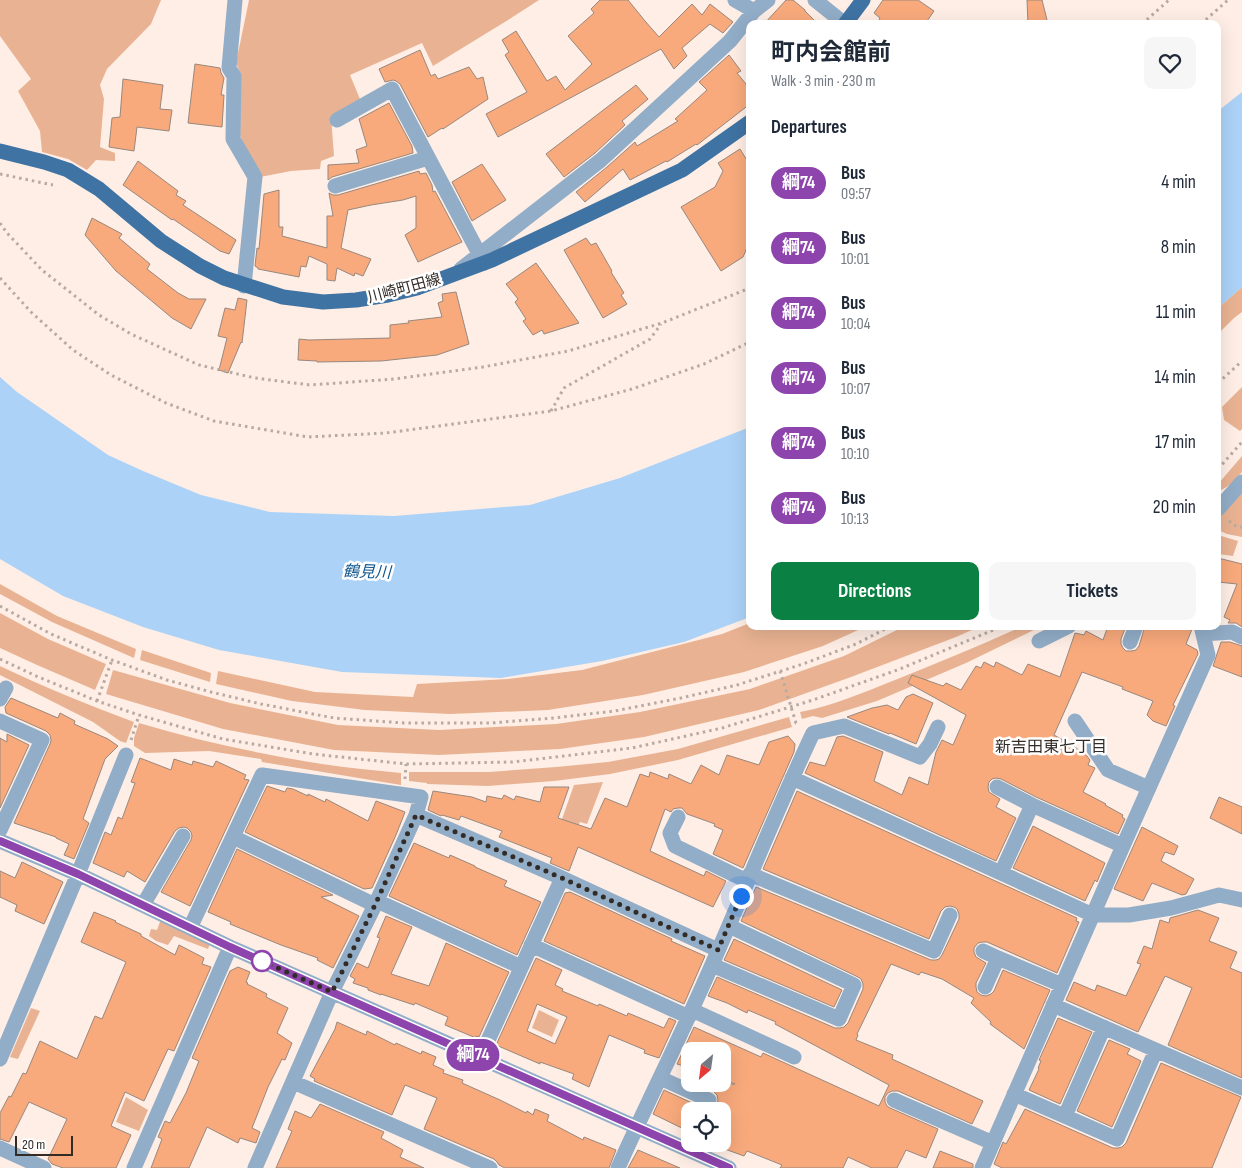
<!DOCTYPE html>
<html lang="en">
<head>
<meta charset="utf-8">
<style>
	:root { --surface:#fff; --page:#f6f6f7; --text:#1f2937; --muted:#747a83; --accent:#0b8043 }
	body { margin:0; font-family:"Sofia Sans Condensed","Noto Sans JP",sans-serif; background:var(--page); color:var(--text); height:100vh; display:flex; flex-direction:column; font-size:19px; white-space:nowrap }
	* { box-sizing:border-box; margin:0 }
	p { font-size:16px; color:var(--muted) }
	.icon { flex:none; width:28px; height:28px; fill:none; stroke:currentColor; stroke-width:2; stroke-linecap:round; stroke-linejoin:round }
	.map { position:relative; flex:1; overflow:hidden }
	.drawer { position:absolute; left:746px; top:20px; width:475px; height:610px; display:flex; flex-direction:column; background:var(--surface); border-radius:10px; box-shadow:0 5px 20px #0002 }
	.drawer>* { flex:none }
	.badge { padding:0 10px; border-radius:16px; font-size:18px; line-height:32px }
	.needle { width:32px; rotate:209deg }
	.controls { position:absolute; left:681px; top:1042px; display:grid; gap:10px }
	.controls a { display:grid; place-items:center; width:50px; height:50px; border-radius:10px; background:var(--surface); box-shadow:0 5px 20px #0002; font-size:25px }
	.scale { position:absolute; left:15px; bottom:12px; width:58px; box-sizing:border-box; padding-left:5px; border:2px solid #322b26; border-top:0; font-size:14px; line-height:18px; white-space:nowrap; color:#322b26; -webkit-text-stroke:4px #fff; paint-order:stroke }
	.you { position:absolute; width:25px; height:25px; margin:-12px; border:4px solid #fff; border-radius:50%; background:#1a73e8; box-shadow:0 0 0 8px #1a73e833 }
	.map>.badge { position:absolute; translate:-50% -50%; box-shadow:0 0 0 2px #fff }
	h2 { padding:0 25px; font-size:19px; line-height:45px }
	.round { display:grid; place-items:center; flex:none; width:52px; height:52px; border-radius:10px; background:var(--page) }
	.summary { display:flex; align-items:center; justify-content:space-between; height:85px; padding:0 25px }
	h1 { font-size:24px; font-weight:700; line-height:38px }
	.cta { display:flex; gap:10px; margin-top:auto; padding:10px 25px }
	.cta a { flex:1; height:58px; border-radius:10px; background:var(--accent); color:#fff; font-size:20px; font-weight:700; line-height:58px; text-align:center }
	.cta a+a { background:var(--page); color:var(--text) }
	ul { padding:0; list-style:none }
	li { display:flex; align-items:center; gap:15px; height:65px; padding:0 25px }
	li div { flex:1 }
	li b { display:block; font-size:19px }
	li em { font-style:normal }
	li .badge { min-width:55px; font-weight:700; text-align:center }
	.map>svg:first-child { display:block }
	.green { fill:#e9b393 }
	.water { fill:#acd2f7 }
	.building { fill:#f8aa7c; stroke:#99877d; fill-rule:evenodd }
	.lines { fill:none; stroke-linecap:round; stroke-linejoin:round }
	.path { stroke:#b7aaa2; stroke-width:3; stroke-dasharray:2.5 4; stroke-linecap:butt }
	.minor { stroke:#92adc8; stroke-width:15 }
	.major { stroke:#3f73a3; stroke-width:15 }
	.line-casing { stroke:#fff; stroke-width:11 }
	.line { stroke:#8e44ad; stroke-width:8 }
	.walk { stroke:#322b26; stroke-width:5; stroke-dasharray:0 9 }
	.stop-dot { fill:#fff; stroke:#8e44ad; stroke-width:2.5 }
	.labels { text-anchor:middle; stroke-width:5; stroke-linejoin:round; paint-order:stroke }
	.street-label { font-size:15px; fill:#322b26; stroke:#fff }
	.water-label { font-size:16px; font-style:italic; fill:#0f578e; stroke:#fff }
	.neighbourhood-label { font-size:16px; fill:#322b26; stroke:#fff }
</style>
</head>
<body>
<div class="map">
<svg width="1242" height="1168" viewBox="0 0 1242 1168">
	<rect width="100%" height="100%" fill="#feeee5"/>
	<path class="green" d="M0 0H161L151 24 107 69 100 85 104 99 100 147 115 153V161L96 160 87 170 68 159 42 152 40 131 18 91 31 79 0 36Z
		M249 0H539L508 20 433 66 422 43 350 75 360 99 331 116 334 156 321 161 320 169 291 171 260 177 240 136 241 74 236 63Z
		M1242 287V312L1234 318 1218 334V308Z
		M1242 387V429L1240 431 1224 420 1222 407Z
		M1242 456V472C1235 480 1228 488 1218 491V484Z
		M1242 491V537L1227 534 1218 530V495L1233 499Z
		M1218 535 1238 541 1233 556 1218 554Z
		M0 584 57 616 136 649 134 658 52 622 0 594Z
		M0 613 48 639 106 664 95 690 37 665 0 648Z
		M750 623V626H867L823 646 744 672 643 695 548 710 450 714 365 710 292 701 216 684 218 671 315 692 413 697 417 684 508 679 582 670 722 634Z
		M905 626H981L956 637 851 677 759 710 644 737 560 749 439 755 334 750 223 729 106 694 113 670 230 703 338 725 439 730 556 724 640 712 750 689 844 656Z
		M1023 626H1042L966 663 877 701 822 718 813 716 802 719 800 712C832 706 865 692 895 680 938 663 981 645 1023 626Z
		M142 650 211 673 210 682 140 660Z
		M0 666C44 687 88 705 134 722L126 743 120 741 93 722 0 675Z
		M789 717 792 727 678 760 610 774 554 781 488 786 427 784V783L409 781V772H489L556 767 608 762 678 749Z
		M139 723C199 741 260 754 322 764 348 768 375 770 401 773V785L262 762 261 759 209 751 145 753 134 746V738Z
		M603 782 587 824 580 822 576 831 562 819 574 785Z
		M161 919 210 944 208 949 174 936 168 945 156 941 149 936 151 929 157 930Z
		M31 1008 40 1011 18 1059 10 1057Z
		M539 1010 559 1020 552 1037 532 1028Z
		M126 1097 148 1110 139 1131 116 1122Z"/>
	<path class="water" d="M1242 92V287L1218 308V111Z
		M0 377 17 392 108 455 143 471 201 495 270 512 394 516 530 505 620 478 750 427V617L684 642 602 661 501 678 342 672 219 650 143 627 63 596 0 559Z"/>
	<path class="building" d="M600 0H628L645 21 659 37 692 4 702 15 710 4 733 22 723 33 710 24 682 48 687 56 674 69 661 49 498 137 486 114 527 92 505 55 509 52 502 40 516 31 547 81 556 76 565 90 592 64 568 36 594 13 591 9Z
		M786 0H793L805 10V11L818 24H764Z
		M883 0H918L934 11 925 24H877L880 18 874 13Z
		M1027 0H1042L1048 24H1028Z
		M420 50 431 76 435 74 438 79 469 67 477 79 483 77 488 99 443 129 442 128 428 137 400 84 396 81 393 80 385 82 379 69Z
		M729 55 741 71 737 73 750 89V104L697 145 696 144 667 162 666 161 630 180 623 169 585 202 576 192 607 167 635 142 637 146 678 121 675 119 707 90 699 82Z
		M195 64 220 68 221 73 224 78 221 95H224L222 127 188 123Z
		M123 79 163 85 160 109 172 110 169 131 137 127 134 151 109 147 112 118 120 117Z
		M636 85 648 99 622 121 625 125 595 153 564 177 546 154Z
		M389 103 412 146 413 153 332 177 328 180V165L359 163 356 150 367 146 359 119Z
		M740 149 750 165V241L743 257 721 271 681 207 715 187 723 171 718 163Z
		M138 161 178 191 176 195 186 201 183 205 236 240 229 254 220 251 173 219 172 220 123 185Z
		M482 164 506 200 472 221 452 182Z
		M419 171 420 174 426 173 432 185 433 192 435 191 462 242 418 262 405 235 416 228V196L403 200 371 205 348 210 341 248 371 259 363 276 355 273 354 276 337 268 335 281 327 280V264L309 256 306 267 301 266 299 277 258 269V268L255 266 257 248 259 249 264 194 279 190V227H283L282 236 327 248V216H333L329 193 333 195H338Z
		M92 218 122 234 119 238 150 264 147 269 178 293 189 299H206L191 329 172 318 116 271 85 235Z
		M586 238 591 245 596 243 612 271 611 272 624 293 621 295 627 304 603 318 564 250Z
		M536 263 579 323 544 334 542 330 533 335 523 321 526 319 515 302 518 299 506 284Z
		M456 292 469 344 437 355 381 361 317 362V361L298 360 299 339 309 340 390 338V325L409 323 408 321 442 317 438 303 443 301 442 294Z
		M238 298 247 300 242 343 241 342 228 373 219 370 227 338 218 336 225 308 235 310Z
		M1218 558 1242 564V627L1236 623H1228L1230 620 1224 617 1237 584 1218 582Z
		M1108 626H1126L1121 639V644L1123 648 1126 651H1131L1136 650 1139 646 1145 626H1192V629L1186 644 1197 650 1198 654 1173 705 1175 706 1166 726 1153 721 1147 715 1153 701 1122 689 1123 687 1082 672 1054 735 1072 745 1087 756 1090 760 1088 765 1095 768 1083 792 1106 804 1105 805 1123 815 1122 817 1125 819 1118 834 1036 797 1001 779 996 778 992 779 989 782 988 787 989 792 1000 799 996 807 1016 818 996 861 805 773 810 762 825 766 837 737 843 736 883 752 874 781 902 795 909 777 928 785 936 752 942 740 953 745 966 715 908 683 912 675 943 686 946 683 961 690 976 666 981 668 984 662 994 667 996 662 1022 675 1028 664 1060 677 1075 633 1084 635 1086 631 1103 640Z
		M1221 642H1230L1242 646V677L1213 666Z
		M913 694 933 703 916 744 890 733 889 734 847 717 872 708 887 705 898 710 906 697Z
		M11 698 58 718 60 713 75 721 74 724 108 739 118 746 105 759 83 819 89 823 74 859 64 855 69 844 56 838V837L14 823 50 744 51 740 50 735 46 731 6 713 5 707Z
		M7 734 29 745 0 808V738L7 742Z
		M788 736 795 744 794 752 743 868 713 854 723 830 714 826 715 824 687 814 682 808H678L673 809 671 812 665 809 650 851 704 876 706 871 726 881 713 907 578 847 569 871 550 863 552 858 499 837 502 831 461 816 459 820 442 815 441 816 428 810 433 791 472 797 486 802 487 796 502 799 504 795 514 800 516 796 540 802 544 787H569L558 818 591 829 605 798 627 807 640 774 649 777 650 772 668 779 669 774 691 784 701 765 719 775 727 755 759 765 769 742Z
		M140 758 171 770 174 759 192 765 193 761 213 767 216 761 246 775 244 779 249 780 190 906 161 892 191 840 192 836 191 832 187 828 184 827 179 828 175 831 145 882 127 871 124 877 93 863 105 832 111 835 118 817 122 819 135 783 131 782Z
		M267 786 285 792 287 788 293 789 308 796V794L325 802 326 799 368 821 376 801 405 812 396 835 372 888 364 889 245 832Z
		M797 791 1077 918 1076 921 1079 922 1057 973 987 942H983L978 943 974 948V952L976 957 986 963 976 983V987L977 992 981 995 986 996 991 994 994 991 1003 970 1050 990 1024 1049 990 1024 991 1022 971 1003 974 998 942 979 921 972 919 975 891 964 857 1034 858 1035 856 1040 893 1055 892 1059 983 1101 972 1124 898 1091H892L888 1093 885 1097V1102L887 1106 890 1108 938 1129 926 1158 906 1150 897 1168H872L848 1157 843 1168H780L782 1165 747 1151 744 1156 722 1148V1111H690V1132L653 1114 664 1090 705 1109H709L714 1108 717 1104 718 1100 717 1095 713 1091 696 1084H735L722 1079V1051H690V1068L677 1064 694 1027 761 1057 763 1053 879 1106 889 1085 775 1024 776 1022 748 1010 747 1013 727 1003 708 996 717 977 835 1028H840L844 1027 848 1023 863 989V984L861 979 858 977 741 921 756 887 931 960H936L939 959 942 955 959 919V914L957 909 954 907 950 906 945 907 941 911 929 939 763 869Z
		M1219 797 1242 807V834L1210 818Z
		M1033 826 1105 863 1097 882 1095 880 1085 901 1013 868Z
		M1142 827 1178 846 1174 855 1165 852 1161 861 1194 879 1186 894 1182 895 1152 883 1143 901 1114 889Z
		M414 843 449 858 450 855 475 866V867L507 881 504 886 541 902 517 955 389 896Z
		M237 849 333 895 321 897 359 916 333 968 317 960 318 958 281 945 230 924 231 922 208 912Z
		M22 862 63 882 44 924 15 911 17 905 0 897V871L15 878Z
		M570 892 672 939 671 941 705 956 684 1004 544 941 565 893Z
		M1198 910 1219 918 1209 941 1237 952 1230 968 1242 973V1078L1168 1045 1192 988 1165 976 1138 1032 1066 1000 1074 982 1095 991 1097 985 1126 996 1141 964 1137 963 1144 946 1152 949 1160 920 1169 923 1170 918Z
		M94 912 116 921 115 922 141 934V936L175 955 179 945 204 958 202 964 211 967 174 1051 168 1049 144 1101 125 1092 111 1126 131 1135 116 1168H63L52 1164 48 1159 67 1119 29 1102 9 1142 0 1139V1113L9 1096 11 1097 23 1073 26 1074 40 1041 77 1059 95 1016 102 1019 126 962 81 942Z
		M386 916 412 927 391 974 429 986 446 943 509 972 479 1037 476 1036V1038L445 1025 448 1017 415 1003 414 1005 381 994V995L368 990V988L353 983 355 979 350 976 357 963 368 968 380 938 377 937Z
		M734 939 842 990 834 1007 724 960Z
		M536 958 562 970 555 985 563 989 562 991 598 1006 599 1004 627 1016 628 1013 664 1028 669 1018 676 1021 659 1058 644 1053 645 1050 609 1035 589 1087 572 1079 574 1074 540 1062V1064L496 1045ZM537 1004 567 1017 555 1044 527 1031Z
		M238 967 250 972 246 982 248 983 247 984 267 994 266 997 288 1008 277 1033 292 1043 285 1060 282 1059 268 1087 252 1128 260 1132 256 1143 240 1138 238 1143 207 1127 189 1168H151L162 1139 158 1137 165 1121 170 1123 186 1093 199 1061 192 1058 230 971Z
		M1058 1018 1092 1032 1060 1104 1029 1090 1039 1069 1038 1068 1041 1061 1039 1060Z
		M337 1022 366 1035 367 1031 395 1045 396 1043 421 1054 422 1051 436 1057 433 1065 444 1070 443 1073 463 1080 462 1083 500 1100 526 1113 527 1111 533 1115 535 1109 549 1115 547 1121 583 1140 584 1137 616 1150 609 1168H505L499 1165 497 1162 494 1159 424 1129 437 1098 405 1085 392 1115 314 1081 315 1079 310 1076 335 1029Z
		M1109 1040 1130 1049 1127 1054 1141 1061 1112 1127 1077 1111Z
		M1161 1063 1241 1097 1212 1168H1002L994 1164 1003 1142 1006 1144 1025 1109 1113 1148H1118L1122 1147 1126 1143Z
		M320 1104 384 1132 381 1138 403 1150 400 1157 424 1168H276L292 1131 288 1129 295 1111 311 1118Z
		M638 1150 680 1168H628Z
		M940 1151 973 1164V1168H933Z"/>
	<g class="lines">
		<path class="path" d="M1142 24 1169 0
			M1201 24 1228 0
			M0 174 53 185
			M0 223 7 233 42 270 99 315 131 334 199 365 255 378 310 385 394 379 483 367 568 351 662 323 750 288
			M0 278 31 312 73 350 111 375 166 403 214 421 308 437 386 433 551 411 632 389 704 364 750 342
			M1218 383 1242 361
			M551 411 564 388 650 339 661 324
			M1218 469 1242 442
			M1229 521 1237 527H1242
			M0 606 51 634 112 660 167 680 211 692 261 704 334 718 404 723H491L554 718 615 711 681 698 737 685 803 664 856 644 891 626
			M0 659 36 676 97 701 139 715 223 739 313 754 406 764 512 762 632 748 722 728 813 700 900 669 1003 626
			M780 671 796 723H799
			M97 701 112 660
			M131 740 139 715
			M405 779 406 764"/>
		<path class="minor" d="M235 0 229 68 234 76 233 139 255 177 244 286
			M735 0 754 11
			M815 0 845 24
			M337 120 392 89 484 263
			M335 186 428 158
			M461 269 601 160 730 41 754 11 768 0
			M1218 509 1242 482
			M1203 634 1232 632 1242 637
			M1039 641 1069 626
			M1130 642 1136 626
			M0 699 6 688
			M0 721 42 740 0 830
			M1075 721 1108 770 1149 788
			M792 778 1093 915H1129L1171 908 1219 895 1242 900
			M997 787 1032 805
			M416 815 562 878 718 950
			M678 817 670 833 675 846 747 881
			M233 837 375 905
			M0 841 78 874 230 947 729 1168
			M1001 873 1032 805 1123 846
			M750 874 934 951 950 915
			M377 901 521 967
			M143 905 183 836
			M190 928 262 775 421 797 416 815 375 905 332 992 255 1168
			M531 945 689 1017
			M983 951 998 958
			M712 965 839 1019 854 985 729 926
			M985 987 998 958 1062 985
			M1053 1005 1242 1088
			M692 1010 794 1057
			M480 1058 562 878
			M0 1059 78 874 126 755
			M660 1078 709 1100
			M293 1082 490 1168
			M1014 1094 1117 1139 1156 1050
			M894 1100 993 1143
			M1065 1116 1104 1027
			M0 1148 44 1168
			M134 1168 230 947
			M618 1168C647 1103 679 1040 707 976 743 895 775 813 813 733L844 726 920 757 930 744 938 727
			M982 1168 1123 846 1208 655 1201 626"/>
		<path class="major" d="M845 24 863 0
			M0 151 44 162 68 170 99 189 161 241 200 266 224 278 283 297 323 302 356 300 388 295 417 288 492 260 682 170 750 122"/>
	</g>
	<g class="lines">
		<g class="line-casing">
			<path id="line" d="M0 841 78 874 230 947 729 1168"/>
		</g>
		<use href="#line" class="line"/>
		<path class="walk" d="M262 961 332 992 375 905 416 815 562 878 718 950 741 896"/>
	</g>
	<circle class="stop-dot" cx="262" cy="961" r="10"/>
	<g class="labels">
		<g class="street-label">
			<text transform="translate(404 288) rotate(-15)" y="5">川崎町田線</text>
		</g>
		<g class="water-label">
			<text transform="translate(367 571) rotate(2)" y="6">鶴見川</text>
		</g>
		<g class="neighbourhood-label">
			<text x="1051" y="752">新吉田東七丁目</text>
		</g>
	</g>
</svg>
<div class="controls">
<a><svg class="needle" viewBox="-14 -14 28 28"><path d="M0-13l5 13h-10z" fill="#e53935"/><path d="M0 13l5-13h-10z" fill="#747a83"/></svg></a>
<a><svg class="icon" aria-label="locate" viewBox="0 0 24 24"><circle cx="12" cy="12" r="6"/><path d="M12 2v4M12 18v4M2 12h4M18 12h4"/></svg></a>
</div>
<div class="scale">20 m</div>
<div class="you" style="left:741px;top:896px"></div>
<b class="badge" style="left:473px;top:1055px;background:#8e44ad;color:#fff">綱74</b>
<section class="drawer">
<div class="summary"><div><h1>町内会館前</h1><p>Walk · 3 min · 230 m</p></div><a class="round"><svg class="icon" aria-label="heart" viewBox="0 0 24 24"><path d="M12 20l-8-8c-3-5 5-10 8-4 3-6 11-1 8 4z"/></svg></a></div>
<h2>Departures</h2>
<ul>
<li><span class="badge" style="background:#8e44ad;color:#fff">綱74</span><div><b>Bus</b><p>09:57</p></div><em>4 min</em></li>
<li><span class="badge" style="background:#8e44ad;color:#fff">綱74</span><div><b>Bus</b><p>10:01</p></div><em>8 min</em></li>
<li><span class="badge" style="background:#8e44ad;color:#fff">綱74</span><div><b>Bus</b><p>10:04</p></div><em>11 min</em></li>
<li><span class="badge" style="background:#8e44ad;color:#fff">綱74</span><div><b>Bus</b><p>10:07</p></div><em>14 min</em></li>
<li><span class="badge" style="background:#8e44ad;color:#fff">綱74</span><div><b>Bus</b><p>10:10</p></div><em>17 min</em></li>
<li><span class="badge" style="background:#8e44ad;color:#fff">綱74</span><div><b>Bus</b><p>10:13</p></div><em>20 min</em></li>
</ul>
<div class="cta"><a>Directions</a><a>Tickets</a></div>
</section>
</div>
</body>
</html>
